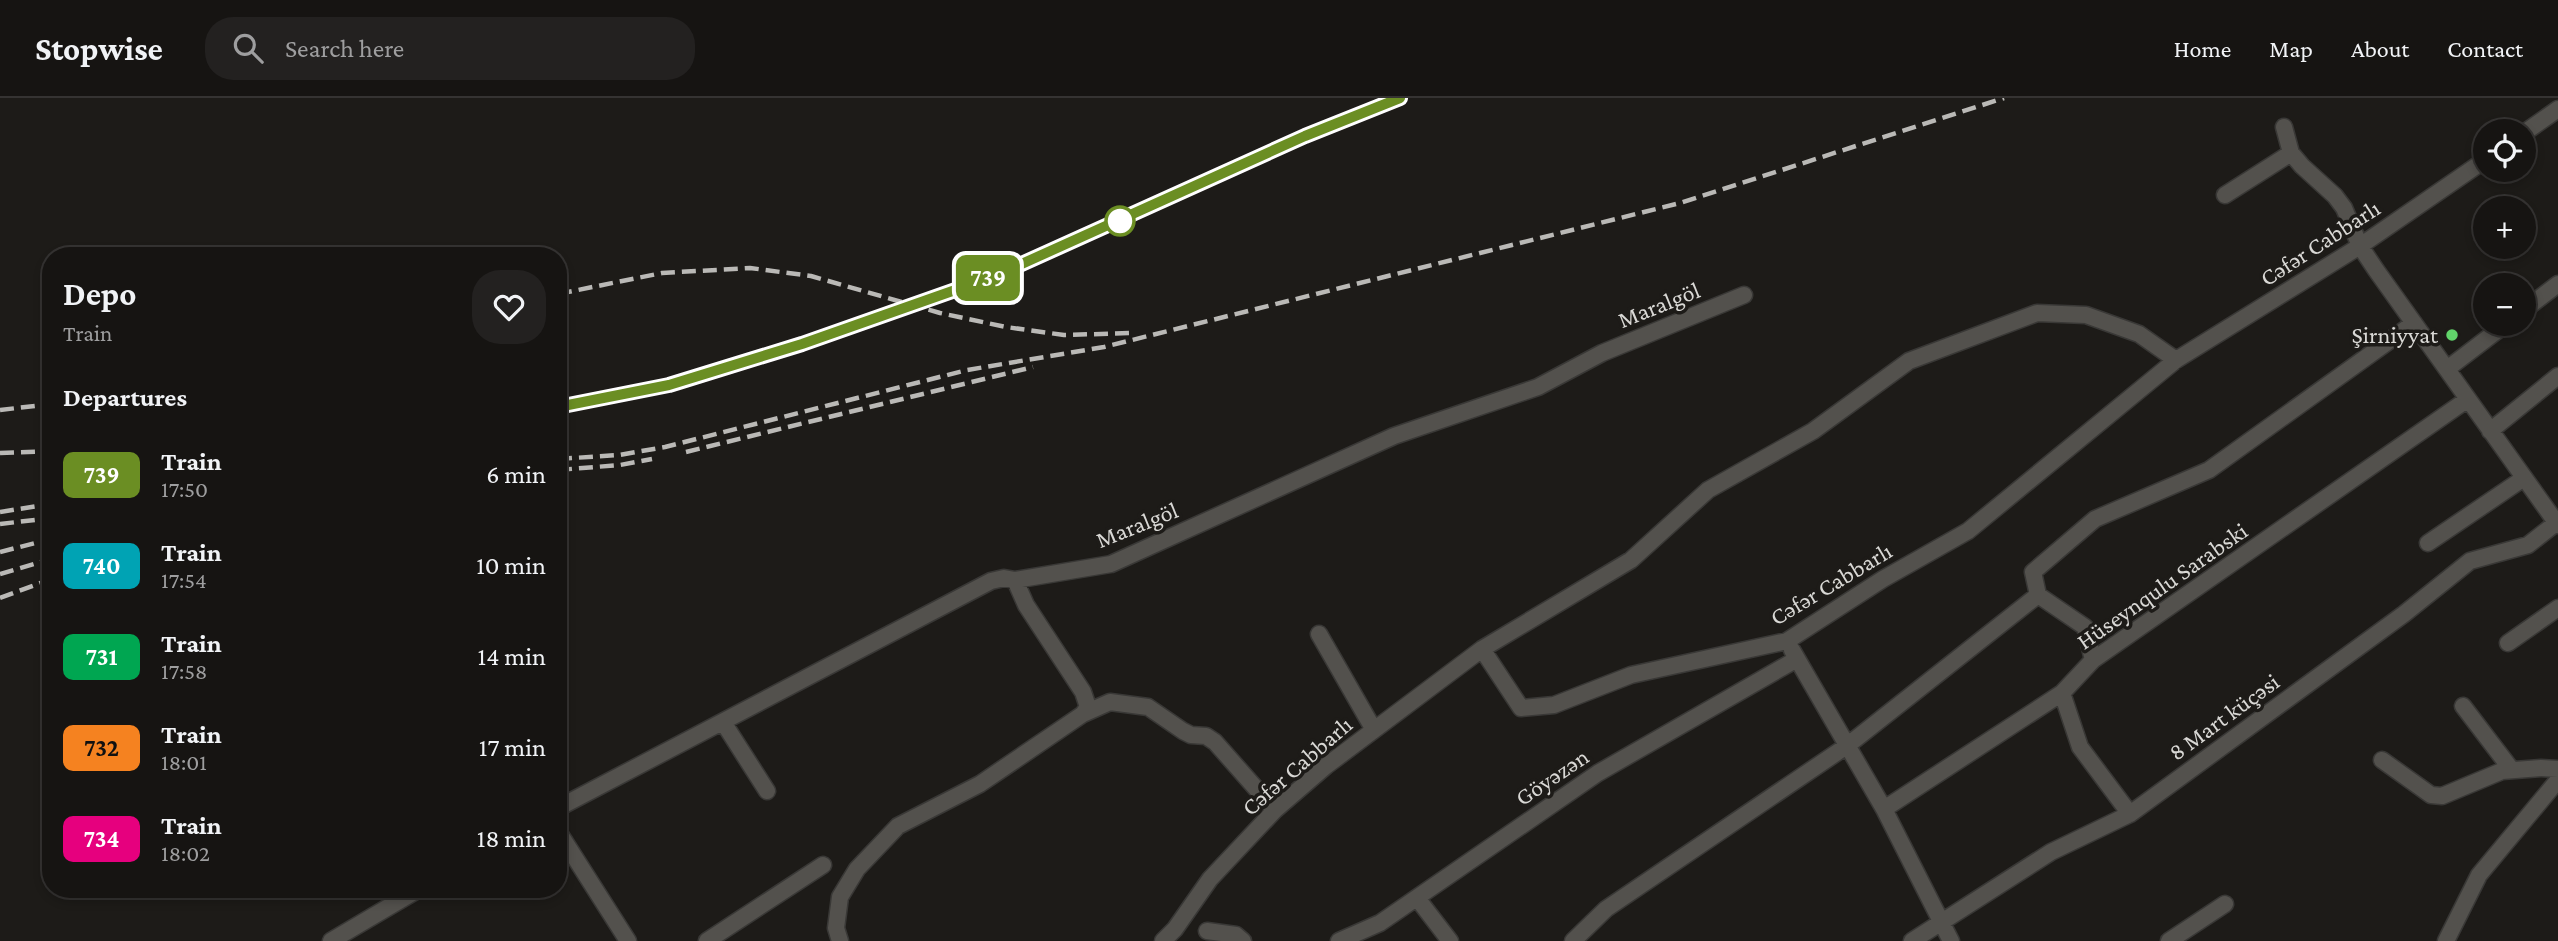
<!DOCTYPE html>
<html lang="en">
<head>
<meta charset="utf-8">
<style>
	:root { --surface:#161412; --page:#232120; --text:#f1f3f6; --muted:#9e9e9f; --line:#353332 }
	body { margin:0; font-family:"Crimson Pro",serif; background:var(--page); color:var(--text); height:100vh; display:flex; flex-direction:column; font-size:26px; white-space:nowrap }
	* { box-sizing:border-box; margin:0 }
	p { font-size:23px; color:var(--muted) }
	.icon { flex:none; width:38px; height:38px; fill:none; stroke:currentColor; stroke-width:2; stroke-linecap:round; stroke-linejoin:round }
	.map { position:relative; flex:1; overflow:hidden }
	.sheet { position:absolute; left:42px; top:149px; width:525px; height:651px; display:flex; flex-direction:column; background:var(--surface); border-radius:28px; box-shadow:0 4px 10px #0003,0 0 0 2px var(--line) }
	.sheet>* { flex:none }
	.badge { padding:0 14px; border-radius:10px; font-size:24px; line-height:46px }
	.buttons { position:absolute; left:2473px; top:21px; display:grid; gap:14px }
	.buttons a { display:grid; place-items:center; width:63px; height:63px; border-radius:50%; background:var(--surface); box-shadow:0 4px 10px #0003,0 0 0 2px var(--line); font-size:35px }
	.map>.badge { position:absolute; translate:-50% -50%; box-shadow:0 0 0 4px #fff }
	h2 { padding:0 21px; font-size:26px; line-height:63px }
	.round { display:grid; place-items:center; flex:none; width:74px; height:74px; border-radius:28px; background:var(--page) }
	.head { display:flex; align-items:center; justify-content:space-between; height:119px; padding:0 21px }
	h1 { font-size:33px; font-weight:700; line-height:52px }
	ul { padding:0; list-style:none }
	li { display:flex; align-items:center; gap:21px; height:91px; padding:0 21px }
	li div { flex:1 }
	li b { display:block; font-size:26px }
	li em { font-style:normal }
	li .badge { min-width:77px; font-weight:700; text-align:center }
	header { display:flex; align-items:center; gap:42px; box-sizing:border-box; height:98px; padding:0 35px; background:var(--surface); border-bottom:2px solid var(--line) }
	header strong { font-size:33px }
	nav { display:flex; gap:38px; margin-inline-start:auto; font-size:24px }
	.search { width:490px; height:63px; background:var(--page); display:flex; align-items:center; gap:18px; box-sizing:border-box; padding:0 24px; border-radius:28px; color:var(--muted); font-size:26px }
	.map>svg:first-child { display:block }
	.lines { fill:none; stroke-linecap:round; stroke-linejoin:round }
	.minor-casing { stroke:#393836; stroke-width:19 }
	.minor { stroke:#53514d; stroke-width:16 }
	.rail { stroke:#bab9b6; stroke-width:4.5; stroke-dasharray:14 7; stroke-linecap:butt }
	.line-casing { stroke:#fff; stroke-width:16 }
	.line { stroke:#6b8e23; stroke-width:10 }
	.stop-dot { fill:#fff; stroke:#6b8e23; stroke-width:3.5 }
	.poi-dot { fill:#61d46a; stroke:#1d1b18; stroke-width:2.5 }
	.labels { text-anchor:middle; stroke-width:7; stroke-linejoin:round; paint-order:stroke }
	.street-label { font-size:24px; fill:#d9d8d5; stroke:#1d1b18 }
	.poi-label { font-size:24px; fill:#d9d8d5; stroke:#1d1b18; text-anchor:end }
</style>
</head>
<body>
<header>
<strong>Stopwise</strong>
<div class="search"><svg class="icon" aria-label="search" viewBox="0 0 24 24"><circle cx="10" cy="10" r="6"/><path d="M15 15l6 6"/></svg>Search here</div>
<nav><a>Home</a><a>Map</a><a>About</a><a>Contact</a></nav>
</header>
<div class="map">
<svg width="2558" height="843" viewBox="0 0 2558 843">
	<rect width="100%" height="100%" fill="#1d1b18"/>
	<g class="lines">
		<g class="minor-casing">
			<path id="minor" d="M2284 29 2291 55 2302 68 2335 98 2344 110 2360 148 2376 172 2558 427
				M2524 35 2558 11
				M2225 97 2291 55
				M2524 212 2558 186
				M2447 271 2506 226
				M2490 333 2558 278
				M2428 445 2524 380
				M2038 497 2033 474 2095 421 2209 372 2414 225
				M2038 497 2085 529 2093 562
				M1319 536 1374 632
				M2508 545 2558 510
				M1482 551 1521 610 1554 607 1631 577 1787 543 1883 481 1968 433 2176 262 2360 148 2485 62
				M1792 552 1884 711 1951 843
				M2062 595 2080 649 2130 716
				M2463 608 2511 671
				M1083 616 1110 604 1148 609 1183 633 1191 637 1206 638 1215 644 1275 712
				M723 624 767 693
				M2382 662 2431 697 2442 698 2502 673 2541 670 2558 671
				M558 710 991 483 1004 480 1015 482 1111 466 1394 338 1538 289 1602 255 1744 197
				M1884 711 2062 595 2093 562 2468 301
				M558 733 628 843
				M1417 800 1450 843
				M1207 833 1236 837 1243 843
				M331 843 419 791
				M707 843 823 767
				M840 843 836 830 840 799 857 771 898 728 980 686 1083 616 1088 609 1083 594 1026 507 1015 482
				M1163 843 1175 831 1210 781 1275 712 1326 668 1482 551 1631 462 1708 392 1813 333 1909 263 2037 215 2086 217 2139 236 2176 262
				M1339 843 1380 825 1598 675 1797 561
				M1573 843 1606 811 1848 647 2038 497
				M1912 843 2051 754 2130 716 2404 516 2470 463 2528 447 2556 425
				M2169 843 2225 806
				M2446 843 2479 777 2558 682"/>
		</g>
		<use href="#minor" class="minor"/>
		<path class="rail" d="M558 196 662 175 750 170 811 178 940 215 1006 229 1064 237 1133 235
			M558 309 669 287 802 246 995 178 1305 38 1400 0
			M0 312 51 306
			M686 354 1033 269
			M0 355 51 353
			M558 361 619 357 665 349 967 272 1104 249 1680 105 2004 0
			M558 372 620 367 652 361
			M0 414 51 406
			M0 426 51 420
			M0 454 51 441
			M0 476 51 461
			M0 500 51 481"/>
	</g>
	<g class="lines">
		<g class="line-casing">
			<path id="line" d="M558 309 669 287 802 246 995 178 1305 38 1400 0"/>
		</g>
		<use href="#line" class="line"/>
	</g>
	<circle class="stop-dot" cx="1120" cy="123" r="14"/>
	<circle class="poi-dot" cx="2452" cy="237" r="7"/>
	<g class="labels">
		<g class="street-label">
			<text transform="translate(2320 145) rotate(-33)" y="8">Cəfər Cabbarlı</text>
			<text transform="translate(1659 207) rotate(-22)" y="8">Maralgöl</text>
			<text transform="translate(1137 427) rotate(-22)" y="8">Maralgöl</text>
			<text transform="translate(1831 486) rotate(-31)" y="8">Cəfər Cabbarlı</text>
			<text transform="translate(2162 488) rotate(-35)" y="8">Hüseynqulu Sarabski</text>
			<text transform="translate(2224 619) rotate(-36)" y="8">8 Mart küçəsi</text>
			<text transform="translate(1297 668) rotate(-41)" y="8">Cəfər Cabbarlı</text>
			<text transform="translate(1552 679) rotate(-34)" y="8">Göyəzən</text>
		</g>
		<g class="poi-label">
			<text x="2438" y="245">Şirniyyat</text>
		</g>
	</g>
</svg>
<div class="buttons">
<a><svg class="icon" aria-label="locate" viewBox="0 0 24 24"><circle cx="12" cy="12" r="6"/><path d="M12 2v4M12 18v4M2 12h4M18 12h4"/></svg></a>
<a>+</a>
<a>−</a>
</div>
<b class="badge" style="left:988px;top:180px;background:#6b8e23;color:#fff">739</b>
<section class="sheet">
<div class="head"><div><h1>Depo</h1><p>Train</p></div><a class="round"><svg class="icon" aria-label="heart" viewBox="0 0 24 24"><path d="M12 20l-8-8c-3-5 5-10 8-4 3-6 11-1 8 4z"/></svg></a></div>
<h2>Departures</h2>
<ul>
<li><span class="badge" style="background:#6b8e23;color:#fff">739</span><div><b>Train</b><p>17:50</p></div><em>6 min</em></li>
<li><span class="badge" style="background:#00a3b4;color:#fff">740</span><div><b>Train</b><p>17:54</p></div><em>10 min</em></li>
<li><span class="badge" style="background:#00a651;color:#fff">731</span><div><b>Train</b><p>17:58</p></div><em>14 min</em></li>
<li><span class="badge" style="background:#f58220;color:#111">732</span><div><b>Train</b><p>18:01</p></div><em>17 min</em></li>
<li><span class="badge" style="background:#e6007e;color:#fff">734</span><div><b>Train</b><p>18:02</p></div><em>18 min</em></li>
</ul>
</section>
</div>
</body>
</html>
